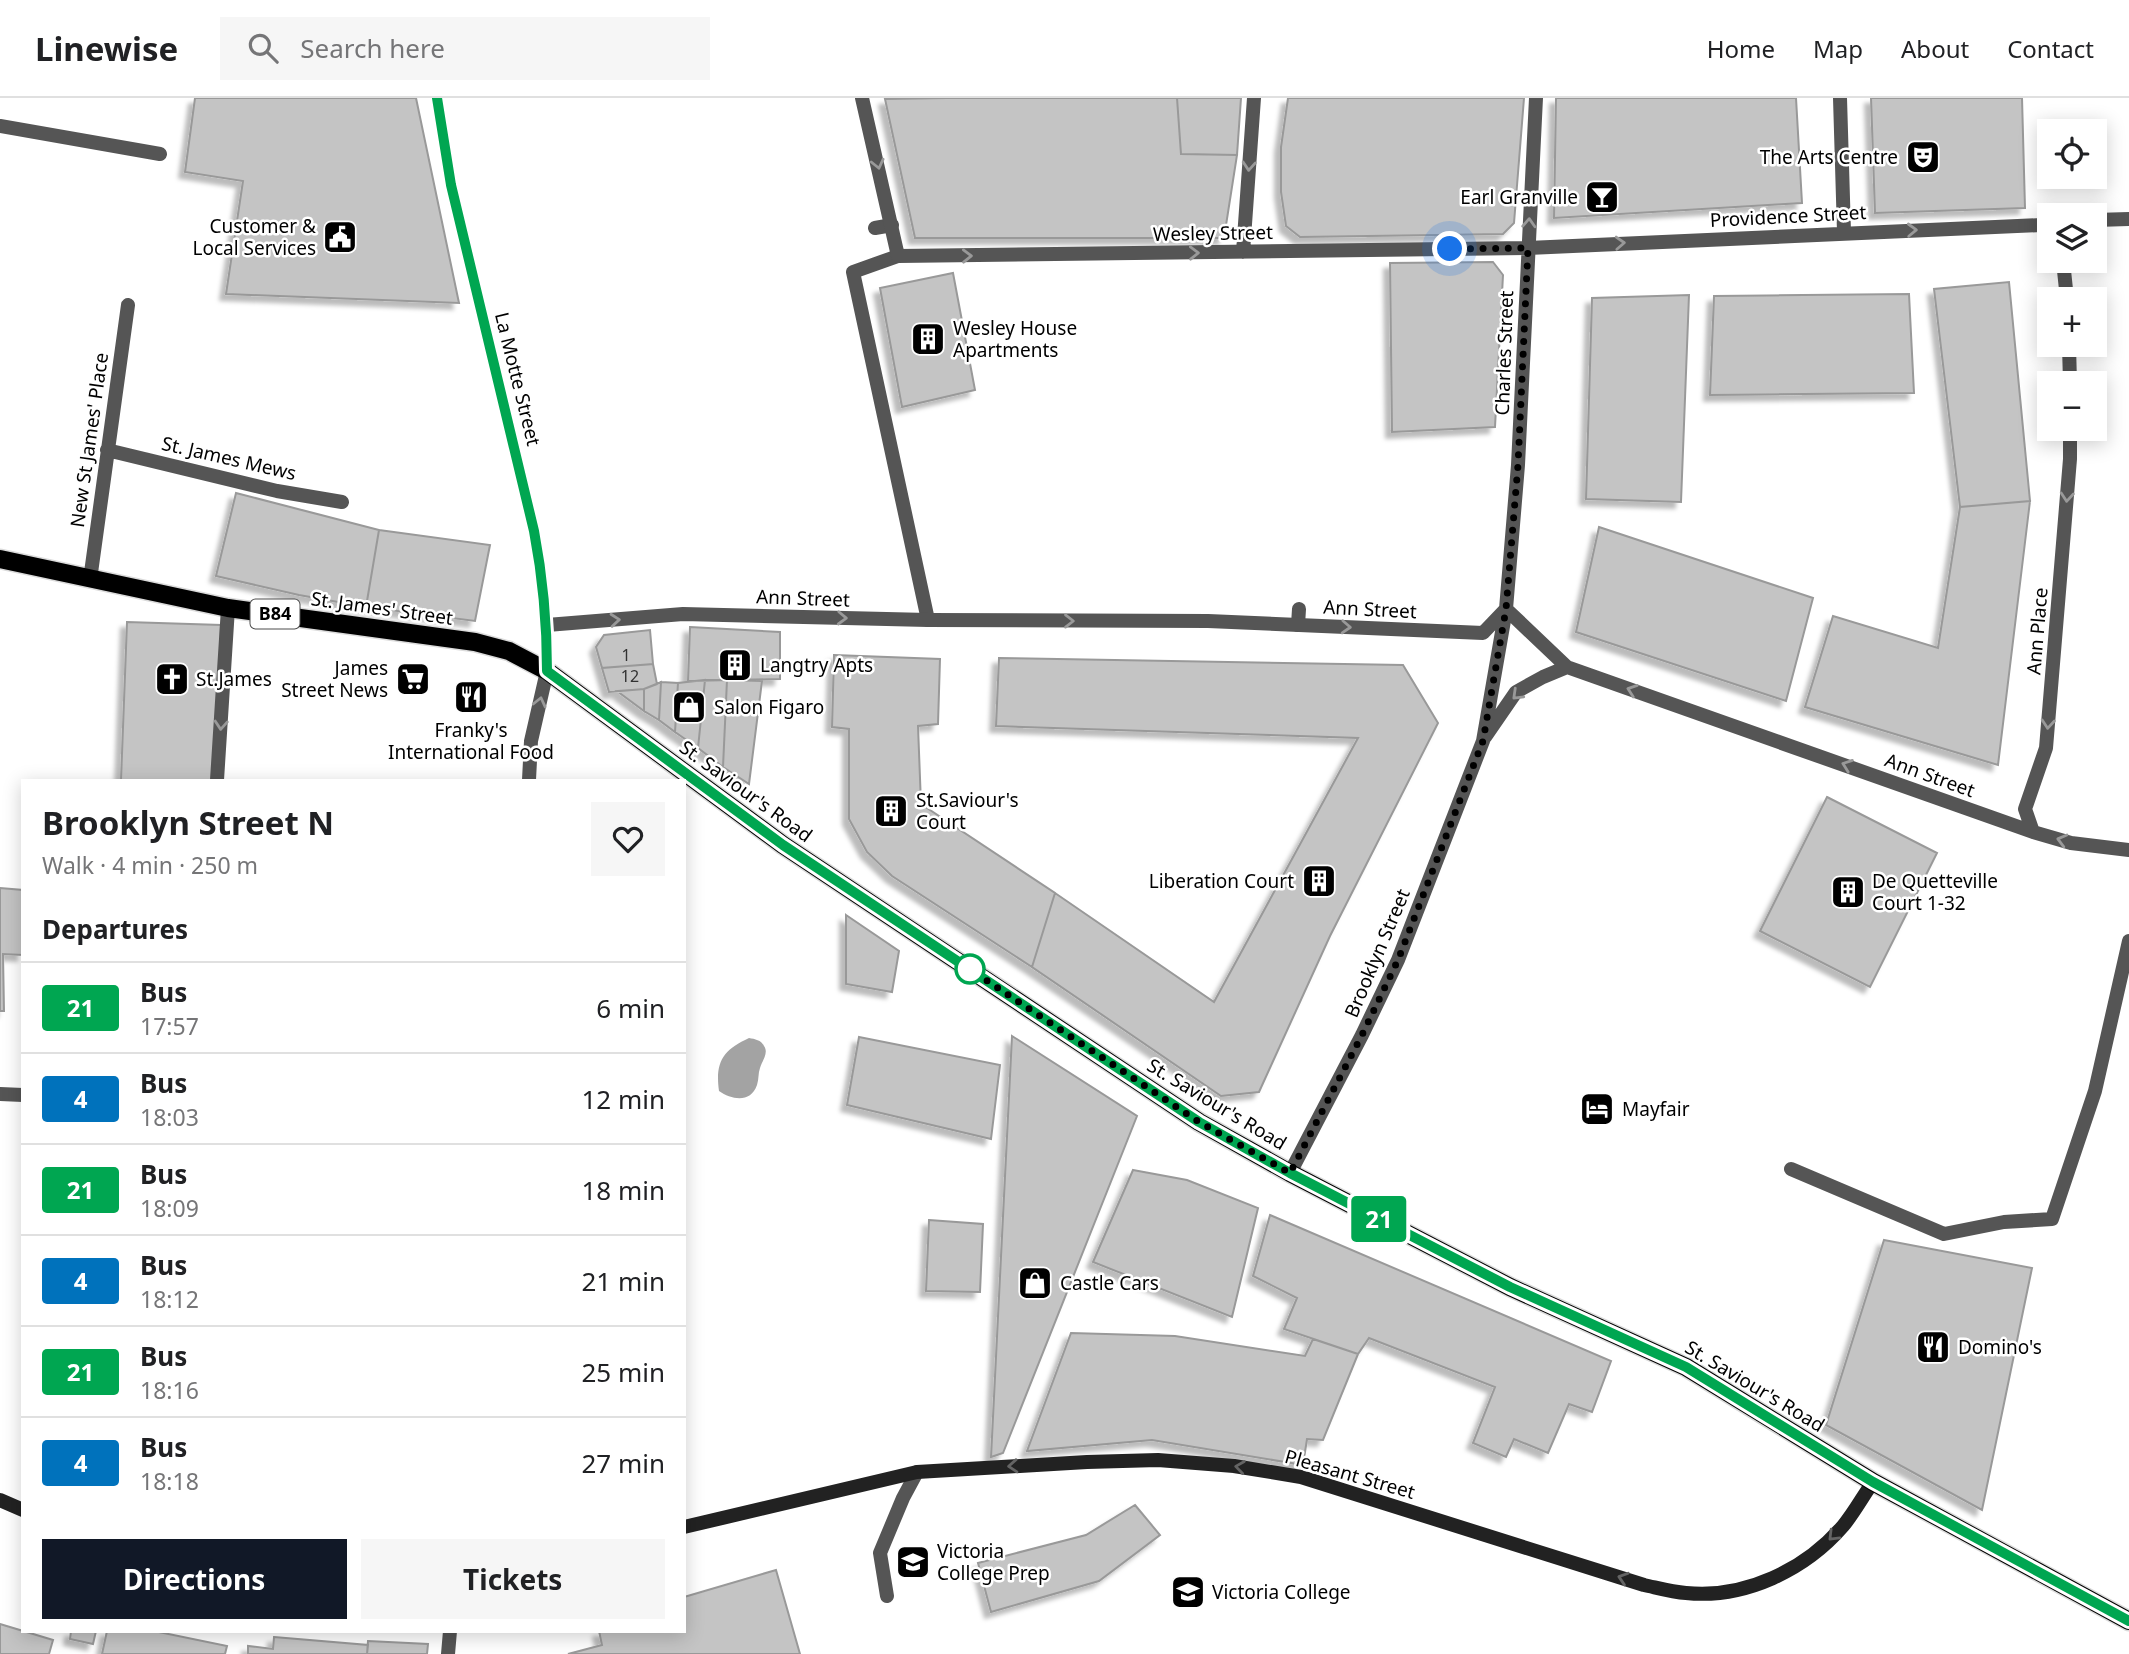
<!DOCTYPE html>
<html lang="en">
<head>
<meta charset="utf-8">
<style>
	:root { --surface:#fff; --page:#f6f6f6; --text:#202124; --muted:#757577; --line:#e0e0e0; --accent:#111827 }
	body { margin:0; font-family:"Noto Sans",sans-serif; background:var(--page); color:var(--text); height:100vh; display:flex; flex-direction:column; font-size:26px; white-space:nowrap }
	* { box-sizing:border-box; margin:0 }
	p { font-size:23px; color:var(--muted) }
	.icon { flex:none; width:38px; height:38px; fill:none; stroke:currentColor; stroke-width:2; stroke-linecap:round; stroke-linejoin:round }
	.map { position:relative; flex:1; overflow:hidden }
	.side { position:absolute; left:21px; top:681px; width:665px; height:854px; display:flex; flex-direction:column; background:var(--surface); border-radius:0px; box-shadow:0 4px 18px #0003 }
	.side>* { flex:none }
	.badge { padding:0 14px; border-radius:5px; font-size:24px; line-height:46px }
	.buttons { position:absolute; left:2037px; top:21px; display:grid; gap:14px }
	.buttons a { display:grid; place-items:center; width:70px; height:70px; border-radius:0px; background:var(--surface); box-shadow:0 4px 18px #0003; font-size:35px }
	.you { position:absolute; width:35px; height:35px; margin:-18px; border:5px solid #fff; border-radius:50%; background:#1a73e8; box-shadow:0 0 0 10px #1a73e833 }
	.map>.badge { position:absolute; translate:-50% -50%; box-shadow:0 0 0 4px #fff }
	h2 { padding:0 21px; font-size:26px; line-height:63px }
	.round { display:grid; place-items:center; flex:none; width:74px; height:74px; border-radius:0px; background:var(--page) }
	.overview { display:flex; align-items:center; justify-content:space-between; height:119px; padding:0 21px }
	h1 { font-size:33px; font-weight:700; line-height:52px }
	.button { display:flex; gap:14px; margin-top:auto; padding:14px 21px }
	.button a { flex:1; height:80px; border-radius:0px; background:var(--accent); color:#fff; font-size:28px; font-weight:700; line-height:80px; text-align:center }
	.button a+a { background:var(--page); color:var(--text) }
	ul { padding:0; list-style:none }
	li { display:flex; align-items:center; gap:21px; height:91px; padding:0 21px; border-top:2px solid var(--line) }
	li div { flex:1 }
	li b { display:block; font-size:26px }
	li em { font-style:normal }
	li .badge { min-width:77px; font-weight:700; text-align:center }
	header { display:flex; align-items:center; gap:42px; box-sizing:border-box; height:98px; padding:0 35px; background:var(--surface); border-bottom:2px solid var(--line) }
	header strong { font-size:33px }
	nav { display:flex; gap:38px; margin-inline-start:auto; font-size:24px }
	.search { width:490px; height:63px; background:var(--page); display:flex; align-items:center; gap:18px; box-sizing:border-box; padding:0 24px; border-radius:0px; color:var(--muted); font-size:26px }
	.map>svg:first-child { display:block }
	.water { fill:#a3a3a3 }
	.building { fill:#c4c4c4; stroke:#999; stroke-width:2; filter:url(#shadow) }
	.lines { fill:none; stroke-linecap:round; stroke-linejoin:round }
	.primary-casing { stroke:#dbdbdb; stroke-width:21 }
	.lane { stroke:#555; stroke-width:14 }
	.street { stroke:#555; stroke-width:14 }
	.secondary { stroke:#222; stroke-width:14 }
	.primary { stroke:#000; stroke-width:18 }
	.oneway { stroke:#999 }
	.oneway2 { stroke:#646464 }
	.line-casing { stroke:#fff; stroke-width:16 }
	.line { stroke:#00a651; stroke-width:10 }
	.walk { stroke:#000; stroke-width:7; stroke-dasharray:0 12.6 }
	.stop-dot { fill:#fff; stroke:#00a651; stroke-width:3.5 }
	.labels { text-anchor:middle; stroke-width:5; stroke-linejoin:round; paint-order:stroke }
	.number-label { font-size:16px; fill:#313131 }
	.shield { fill:#fff; stroke:#4c4c4c; stroke-width:2 }
	.shield-label { font-size:18px; font-weight:bold; fill:#000 }
	.poi-label { font-size:19px; fill:#000; stroke:#fff; text-anchor:start }
	.street-label { font-size:19px; fill:#000; stroke:#fff }
</style>
</head>
<body>
<header>
<strong>Linewise</strong>
<div class="search"><svg class="icon" aria-label="search" viewBox="0 0 24 24"><circle cx="10" cy="10" r="6"/><path d="M15 15l6 6"/></svg>Search here</div>
<nav><a>Home</a><a>Map</a><a>About</a><a>Contact</a></nav>
</header>
<div class="map">
<svg width="2129" height="1556" viewBox="0 0 2129 1556">
	<defs>
		<filter id="shadow"><feDropShadow dx="-6" dy="6" stdDeviation="2" flood-color="#0004"/></filter>
	</defs>
	<rect width="100%" height="100%" fill="#fff"/>
	<path class="water" d="M749 940C755 941 761 942 764 948 769 955 762 963 760 970 758 975 759 981 757 987 751 1005 732 1002 719 993 715 964 723 952 749 940Z"/>
	<path class="building" d="M195 0H416L459 205 226 196 243 83 185 74Z
		M947 0H1177L1181 56 1237 57 1224 140H915L885 1Z
		M1177 0H1241L1237 57 1181 56Z
		M1288 0H1524L1514 125 1503 136 1300 139 1286 128 1281 94V49Z
		M1556 0H1796L1802 105 1554 120Z
		M1871 0H2022L2025 110 1875 115Z
		M1493 164 1503 177 1495 329 1392 334 1390 165Z
		M953 175 975 292 902 309 880 190Z
		M2009 184 2030 403 1960 409 1934 191Z
		M1909 196 1914 295 1710 297 1714 198Z
		M1689 197 1681 404 1586 401 1592 200Z
		M236 395 379 432 366 509 299 497 216 478Z
		M2030 403 1998 667 1805 609 1833 518 1938 550 1960 409Z
		M1599 429 1813 500 1786 603 1576 534Z
		M379 432 490 447 475 523 366 509Z
		M127 524 221 527 215 682H121Z
		M690 529 780 534V581L688 583Z
		M650 532 653 566 602 570 596 549 604 537Z
		M834 557 940 561 938 626 918 628 921 706 1055 795 1032 869 892 778 867 754 849 721V631L832 629Z
		M999 560 1403 567 1438 625 1330 838 1259 994 1221 998 1032 869 1055 795 1214 904 1358 640 996 628Z
		M653 566 657 586 644 591 609 594 602 570Z
		M705 582H727L723 669 698 650Z
		M705 582 698 650 675 634 678 585Z
		M727 582 762 583 749 686 723 669Z
		M661 584 678 585 675 634 659 622Z
		M661 584 659 622 644 613V591Z
		M644 591V613L617 593Z
		M1827 699 1937 755 1870 889 1760 833Z
		M0 790 23 792V857L3 856 4 913H0Z
		M846 817 899 853 892 894 846 886Z
		M1012 938 1137 1018 1003 1355 991 1359Z
		M859 939 1000 967 991 1041 847 1007Z
		M1133 1072 1187 1082 1258 1110 1232 1219 1093 1164Z
		M1270 1117 1611 1263 1592 1314 1569 1306 1548 1355 1514 1341 1506 1359 1473 1345 1495 1289 1369 1240 1358 1256 1284 1231 1297 1200 1253 1178Z
		M929 1122 983 1126 980 1194 926 1193Z
		M1884 1142 2032 1170 1982 1412 1826 1327Z
		M1071 1235 1175 1238 1305 1258 1313 1241 1358 1256 1323 1342 1307 1341 1303 1367 1152 1342 1027 1353Z
		M1135 1407 1160 1437 1099 1483 991 1514 978 1465 1086 1437Z
		M776 1472 800 1556H568L602 1547 599 1533H684V1499Z
		M0 1526 53 1542 49 1556H0Z
		M71 1533H96L93 1546 70 1541Z
		M107 1533H154L227 1548 225 1556H102Z
		M274 1539 368 1547 367 1556H248V1548L273 1551Z
		M368 1543 428 1546 427 1556H367Z"/>
	<g class="lines">
		<g class="primary-casing">
			<path id="primary" d="M0 461 228 510 475 544 509 553 547 573 783 747 1199 1024 1290 1075 1510 1189 1686 1269 1873 1384 2129 1523"/>
		</g>
		<path class="lane" d="M0 28 160 56
			M875 130 892 127
			M898 158 853 174 928 522
			M107 352 277 393 342 404
			M90 482 128 207
			M1298 527 1299 511
			M1791 1071 1944 1136 2004 1124 2052 1121 2095 993 2129 843
			M887 1498 880 1455 903 1400 917 1374"/>
		<path class="street" d="M862 0 898 158 1528 150 2041 127 2049 129
			M1840 0 1844 134
			M2095 122 2129 121
			M1243 154 1254 0
			M2063 163 2067 201
			M2069 247 2070 285
			M1506 511 1567 569 2033 734 2071 745 2129 752
			M547 527 683 516 928 522 1208 523 1483 535 1505 512
			M1485 639 1516 594 1543 579 1567 569
			M217 682 228 510
			M529 682 531 643 547 573
			M2033 734 2025 711 2046 650 2070 361V331
			M0 996 23 997
			M1290 1075 1362 937 1398 862 1483 643 1506 511 1518 367 1536 0
			M448 1556 450 1533"/>
		<path class="secondary" d="M437 0 451 87 534 433C543 480 547 526 547 573
			M0 1402 23 1412
			M684 1429 917 1374 1087 1364 1158 1362 1234 1368 1301 1379 1644 1487C1658 1490 1672 1494 1686 1495 1745 1501 1805 1472 1843 1428 1854 1415 1863 1398 1873 1384"/>
		<use href="#primary" class="primary"/>
	</g>
	<defs><path id="oneway-chevron" d="M-2-3.5L2.5 0L-2 3.5" fill="none" stroke-width="1.6" stroke-linecap="round" stroke-linejoin="round" transform="scale(1.75)"/></defs>
	<g class="oneway">
		<use href="#oneway-chevron" transform="translate(878 66) rotate(77)"/>
		<use href="#oneway-chevron" transform="translate(1249 68) rotate(94)"/>
		<use href="#oneway-chevron" transform="translate(1529 125) rotate(-87)"/>
		<use href="#oneway-chevron" transform="translate(1912 132) rotate(-2)"/>
		<use href="#oneway-chevron" transform="translate(1620 145) rotate(-3)"/>
		<use href="#oneway-chevron" transform="translate(1194 155) rotate(-1)"/>
		<use href="#oneway-chevron" transform="translate(967 158) rotate(-1)"/>
		<use href="#oneway-chevron" transform="translate(2067 399) rotate(95)"/>
		<use href="#oneway-chevron" transform="translate(842 520) rotate(2)"/>
		<use href="#oneway-chevron" transform="translate(615 522) rotate(-5)"/>
		<use href="#oneway-chevron" transform="translate(1069 523)"/>
		<use href="#oneway-chevron" transform="translate(1346 529) rotate(3)"/>
		<use href="#oneway-chevron" transform="translate(1632 592) rotate(-161)"/>
		<use href="#oneway-chevron" transform="translate(1517 597) rotate(136)"/>
		<use href="#oneway-chevron" transform="translate(540 604) rotate(-77)"/>
		<use href="#oneway-chevron" transform="translate(2048 626) rotate(95)"/>
		<use href="#oneway-chevron" transform="translate(221 627) rotate(94)"/>
		<use href="#oneway-chevron" transform="translate(1847 667) rotate(-160)"/>
		<use href="#oneway-chevron" transform="translate(2062 742) rotate(-165)"/>
	</g>
	<g class="oneway2">
		<use href="#oneway-chevron" transform="translate(1013 1368) rotate(176)"/>
		<use href="#oneway-chevron" transform="translate(1240 1369) rotate(-172)"/>
		<use href="#oneway-chevron" transform="translate(1833 1438) rotate(135)"/>
		<use href="#oneway-chevron" transform="translate(1623 1480) rotate(-162)"/>
	</g>
	<g class="lines">
		<g class="line-casing">
			<path id="line" d="M437 0 451 87 534 433C543 480 547 526 547 573L783 747 1199 1024 1290 1075 1510 1189 1686 1269 1873 1384 2129 1523"/>
		</g>
		<use href="#line" class="line"/>
		<path class="walk" d="M970 871 968 870 1199 1024 1290 1075 1362 937 1398 862 1483 643 1506 511 1518 367 1528 150 1450 151"/>
	</g>
	<defs>
		<g id="theatre-square" transform="scale(1.75)"><rect x="-9" y="-9" width="18" height="18" rx="4" fill="#000" stroke="#fff"/><path d="M-5-5.5Q0-4 5-5.5V0Q5 5 0 6Q-5 5-5 0ZM-3.3-2.5H-1v1.5H-3.3ZM1-2.5H3.3v1.5H1ZM-2.8 1Q0 5.5 2.8 1Z" fill="#fff"/></g>
		<g id="bar-square" transform="scale(1.75)"><rect x="-9" y="-9" width="18" height="18" rx="4" fill="#000" stroke="#fff"/><path d="M-6-5H6L.8 .8V4.5H3.5V6h-7V4.5H-.8V.8Z" fill="#fff"/></g>
		<g id="civic-square" transform="scale(1.75)"><rect x="-9" y="-9" width="18" height="18" rx="4" fill="#000" stroke="#fff"/><path d="M-.6-6.5H3V-4.5H.6V-3L4-1V1h2V6H-6V1h2V-1L-.6-3ZM-1.2 2.5V6h2.4V2.5Z" fill="#fff"/></g>
		<g id="building-square" transform="scale(1.75)"><rect x="-9" y="-9" width="18" height="18" rx="4" fill="#000" stroke="#fff"/><path d="M-4-6H4V6H1V3H-1V6H-4ZM-2.5-4.3h1.7v1.8h-1.7ZM.8-4.3h1.7v1.8H.8ZM-2.5-1h1.7V.8h-1.7ZM.8-1h1.7V.8H.8Z" fill="#fff"/></g>
		<g id="church-square" transform="scale(1.75)"><rect x="-9" y="-9" width="18" height="18" rx="4" fill="#000" stroke="#fff"/><path d="M-1.2-6h2.4v3.5h3.3v2.4h-3.3V6h-2.4V-.1h-3.3v-2.4h3.3Z" fill="#fff"/></g>
		<g id="supermarket-square" transform="scale(1.75)"><rect x="-9" y="-9" width="18" height="18" rx="4" fill="#000" stroke="#fff"/><path d="M-6-5.5h2.5l.6 2H6L4.5 2H-2.5L-4.4-4H-6ZM-1.5 3.2a1.3 1.3 0 1 0 .1 0ZM3 3.2a1.3 1.3 0 1 0 .1 0Z" fill="#fff"/></g>
		<g id="restaurant-square" transform="scale(1.75)"><rect x="-9" y="-9" width="18" height="18" rx="4" fill="#000" stroke="#fff"/><path d="M-5-6h1v4h1v-4h1v4h1v-4h1v5L-1.5 .5V6h-2V.5L-5-1ZM5-6V6H3V1.5H1.5Q1.5-4 5-6Z" fill="#fff"/></g>
		<g id="shop-square" transform="scale(1.75)"><rect x="-9" y="-9" width="18" height="18" rx="4" fill="#000" stroke="#fff"/><path d="M-5-2.5h2.3a2.7 3.5 0 0 1 5.4 0H5L5.5 6h-11ZM-1.5-2.5h3a1.5 2.3 0 0 0-3 0Z" fill="#fff"/></g>
		<g id="hotel-square" transform="scale(1.75)"><rect x="-9" y="-9" width="18" height="18" rx="4" fill="#000" stroke="#fff"/><path d="M-6-4.5h1.5V1H6V5H4.5V3h-9V5H-6ZM-4 0a1.8 1.8 0 1 1 3.6 0ZM.5 0V-2.5h3Q6-2.5 6 0Z" fill="#fff"/></g>
		<g id="school-square" transform="scale(1.75)"><rect x="-9" y="-9" width="18" height="18" rx="4" fill="#000" stroke="#fff"/><path d="M0-5L7-2L0 1L-7-2ZM-4 1L0 2.5L4 1V4Q0 6-4 4Z" fill="#fff"/></g>
	</defs>
	<g fill-rule="evenodd">
		<use href="#theatre-square" x="1923" y="59"/>
		<use href="#bar-square" x="1602" y="99"/>
		<use href="#civic-square" x="340" y="139"/>
		<use href="#building-square" x="928" y="241"/>
		<use href="#building-square" x="735" y="567"/>
		<use href="#church-square" x="172" y="581"/>
		<use href="#supermarket-square" x="413" y="581"/>
		<use href="#restaurant-square" x="471" y="599"/>
		<use href="#shop-square" x="689" y="609"/>
		<use href="#building-square" x="891" y="713"/>
		<use href="#building-square" x="1319" y="783"/>
		<use href="#building-square" x="1848" y="794"/>
		<use href="#hotel-square" x="1597" y="1011"/>
		<use href="#shop-square" x="1035" y="1185"/>
		<use href="#restaurant-square" x="1933" y="1249"/>
		<use href="#school-square" x="913" y="1464"/>
		<use href="#school-square" x="1188" y="1494"/>
	</g>
	<circle class="stop-dot" cx="970" cy="871" r="14"/>
	<g class="labels">
		<g class="number-label">
			<text x="626" y="563">1</text>
			<text x="630" y="584">12</text>
		</g>
		<rect class="shield" x="250.5" y="501.5" width="49" height="29" rx="5"/>
		<g class="shield-label">
			<text x="275" y="522">B84</text>
		</g>
		<g class="poi-label">
			<text x="1898" y="66" text-anchor="end">The Arts Centre</text>
			<text x="1578" y="106" text-anchor="end">Earl Granville</text>
			<text x="316" y="135" text-anchor="end">Customer &amp;<tspan x="316" dy="22">Local Services</tspan></text>
			<text x="953" y="237">Wesley House<tspan x="953" dy="22">Apartments</tspan></text>
			<text x="760" y="574">Langtry Apts</text>
			<text x="388" y="577" text-anchor="end">James<tspan x="388" dy="22">Street News</tspan></text>
			<text x="196" y="588">St.James</text>
			<text x="714" y="616">Salon Figaro</text>
			<text x="471" y="639" text-anchor="middle">Franky's<tspan x="471" dy="22">International Food</tspan></text>
			<text x="916" y="709">St.Saviour's<tspan x="916" dy="22">Court</tspan></text>
			<text x="1294" y="790" text-anchor="end">Liberation Court</text>
			<text x="1872" y="790">De Quetteville<tspan x="1872" dy="22">Court 1-32</tspan></text>
			<text x="1622" y="1018">Mayfair</text>
			<text x="1060" y="1192">Castle Cars</text>
			<text x="1958" y="1256">Domino's</text>
			<text x="937" y="1460">Victoria<tspan x="937" dy="22">College Prep</tspan></text>
			<text x="1212" y="1501">Victoria College</text>
		</g>
		<g class="street-label">
			<text transform="translate(1788 118) rotate(-3)" y="7">Providence Street</text>
			<text transform="translate(1213 135) rotate(-1)" y="7">Wesley Street</text>
			<text transform="translate(1504 255) rotate(-88)" y="7">Charles Street</text>
			<text transform="translate(518 281) rotate(76)" y="7">La Motte Street</text>
			<text transform="translate(89 342) rotate(-82)" y="7">New St James' Place</text>
			<text transform="translate(229 360) rotate(13)" y="7">St. James Mews</text>
			<text transform="translate(803 500) rotate(2)" y="7">Ann Street</text>
			<text transform="translate(382 510) rotate(8)" y="7">St. James' Street</text>
			<text transform="translate(1370 511) rotate(3)" y="7">Ann Street</text>
			<text transform="translate(2037 533) rotate(-85)" y="7">Ann Place</text>
			<text transform="translate(1930 677) rotate(20)" y="7">Ann Street</text>
			<text transform="translate(746 693) rotate(36)" y="7">St. Saviour's Road</text>
			<text transform="translate(1377 855) rotate(-67)" y="7">Brooklyn Street</text>
			<text transform="translate(1217 1006) rotate(31)" y="7">St. Saviour's Road</text>
			<text transform="translate(1755 1288) rotate(31)" y="7">St. Saviour's Road</text>
			<text transform="translate(1350 1376) rotate(16)" y="7">Pleasant Street</text>
		</g>
	</g>
</svg>
<div class="buttons">
<a><svg class="icon" aria-label="locate" viewBox="0 0 24 24"><circle cx="12" cy="12" r="6"/><path d="M12 2v4M12 18v4M2 12h4M18 12h4"/></svg></a>
<a><svg class="icon" aria-label="layers" viewBox="0 0 24 24"><path d="M12 4l9 5-9 5-9-5zM3 14l9 5 9-5"/></svg></a>
<a>+</a>
<a>−</a>
</div>
<div class="you" style="left:1450px;top:151px"></div>
<b class="badge" style="left:1379px;top:1121px;background:#00a651;color:#fff">21</b>
<section class="side">
<div class="overview"><div><h1>Brooklyn Street N</h1><p>Walk · 4 min · 250 m</p></div><a class="round"><svg class="icon" aria-label="heart" viewBox="0 0 24 24"><path d="M12 20l-8-8c-3-5 5-10 8-4 3-6 11-1 8 4z"/></svg></a></div>
<h2>Departures</h2>
<ul>
<li><span class="badge" style="background:#00a651;color:#fff">21</span><div><b>Bus</b><p>17:57</p></div><em>6 min</em></li>
<li><span class="badge" style="background:#0072bc;color:#fff">4</span><div><b>Bus</b><p>18:03</p></div><em>12 min</em></li>
<li><span class="badge" style="background:#00a651;color:#fff">21</span><div><b>Bus</b><p>18:09</p></div><em>18 min</em></li>
<li><span class="badge" style="background:#0072bc;color:#fff">4</span><div><b>Bus</b><p>18:12</p></div><em>21 min</em></li>
<li><span class="badge" style="background:#00a651;color:#fff">21</span><div><b>Bus</b><p>18:16</p></div><em>25 min</em></li>
<li><span class="badge" style="background:#0072bc;color:#fff">4</span><div><b>Bus</b><p>18:18</p></div><em>27 min</em></li>
</ul>
<div class="button"><a>Directions</a><a>Tickets</a></div>
</section>
</div>
</body>
</html>
